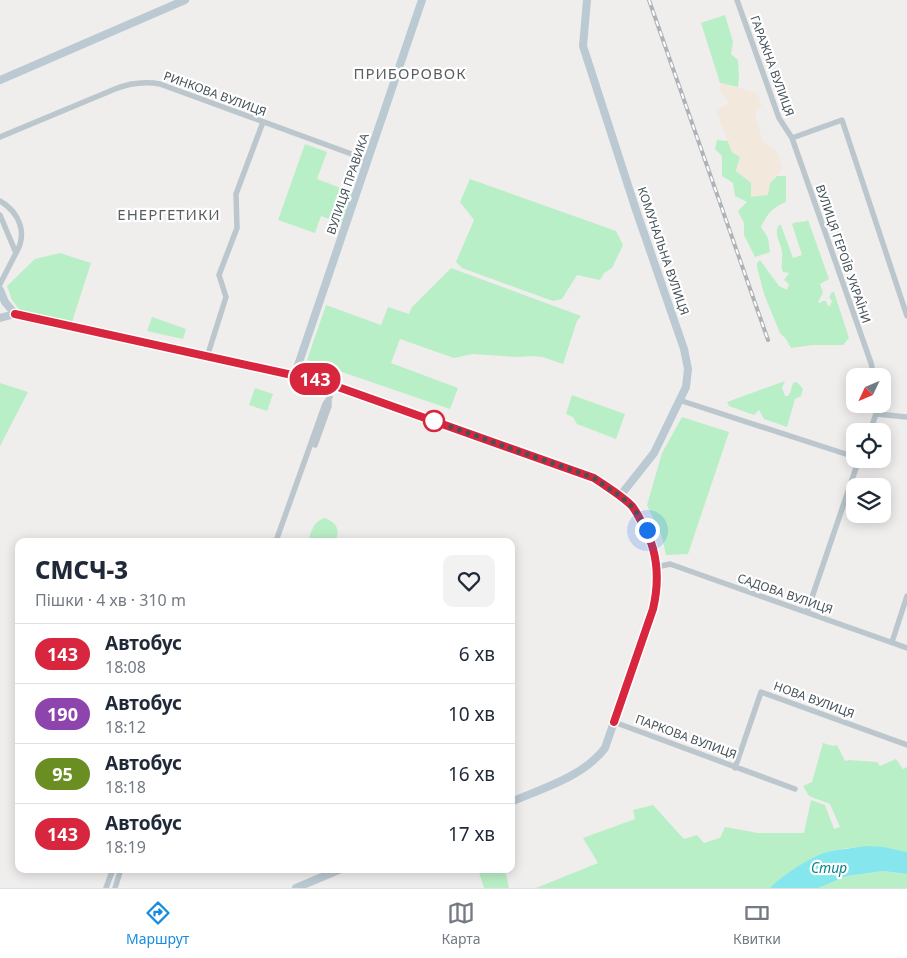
<!DOCTYPE html>
<html lang="uk">
<head>
<meta charset="utf-8">
<style>
	:root { --surface:#fff; --page:#f2f2f3; --text:#1f2937; --muted:#747a83; --line:#e0e1e3; --accent:#158ce1 }
	body { margin:0; font-family:"Noto Sans",sans-serif; background:var(--page); color:var(--text); height:100vh; display:flex; flex-direction:column; font-size:19px; white-space:nowrap }
	* { box-sizing:border-box; margin:0 }
	p { font-size:16px; color:var(--muted) }
	.icon { flex:none; width:28px; height:28px; fill:none; stroke:currentColor; stroke-width:2; stroke-linecap:round; stroke-linejoin:round }
	.map { position:relative; flex:1; overflow:hidden }
	.side { position:absolute; left:15px; top:538px; width:500px; height:335px; display:flex; flex-direction:column; background:var(--surface); border-radius:10px; box-shadow:0 2px 12px #0003 }
	.side>* { flex:none }
	.badge { padding:0 10px; border-radius:16px; font-size:18px; line-height:32px }
	.needle { width:32px; rotate:226deg }
	.buttons { position:absolute; left:846px; top:368px; display:grid; gap:10px }
	.buttons a { display:grid; place-items:center; width:45px; height:45px; border-radius:10px; background:var(--surface); box-shadow:0 2px 12px #0003; font-size:25px }
	.you { position:absolute; width:25px; height:25px; margin:-12px; border:4px solid #fff; border-radius:50%; background:#1a73e8; box-shadow:0 0 0 8px #1a73e833 }
	.map>.badge { position:absolute; translate:-50% -50%; box-shadow:0 0 0 2px #fff }
	.round { display:grid; place-items:center; flex:none; width:52px; height:52px; border-radius:10px; background:var(--page) }
	.headline { display:flex; align-items:center; justify-content:space-between; height:85px; padding:0 20px }
	h1 { font-size:24px; font-weight:800; line-height:38px }
	ul { padding:0; list-style:none }
	li { display:flex; align-items:center; gap:15px; height:60px; padding:0 20px; border-top:1px solid var(--line) }
	li div { flex:1 }
	li b { display:block; font-size:19px }
	li em { font-style:normal }
	li .badge { min-width:55px; font-weight:700; text-align:center }
	.menu { display:flex; justify-content:space-around; align-items:center; height:70px; border-top:1px solid var(--line); background:var(--surface); font-size:14px; color:var(--muted) }
	.menu a { display:grid; justify-items:center; gap:2px }
	.menu .active { color:var(--accent) }
	.map>svg:first-child { display:block }
	.green { fill:#b9efc6 }
	.sand { fill:#f2e8dc }
	.water { fill:#85e7ed }
	.lines { fill:none; stroke-linecap:round; stroke-linejoin:round }
	.street { stroke:#bbc7cd; stroke-width:5.5 }
	.secondary { stroke:#bac9d2; stroke-width:8 }
	.rail-casing { stroke:#afb3b7; stroke-width:4 }
	.rail { stroke:#fff; stroke-width:2; stroke-dasharray:5.5; stroke-linecap:butt }
	.line-casing { stroke:#fff; stroke-width:11 }
	.line { stroke:#d7263d; stroke-width:8 }
	.walk { stroke:#45535a; stroke-width:5; stroke-dasharray:0 9 }
	.stop-dot { fill:#fff; stroke:#d7263d; stroke-width:2.5 }
	.labels { text-anchor:middle; stroke-width:4.5; stroke-linejoin:round; paint-order:stroke }
	.street-label { font-size:12px; fill:#45535a; stroke:#fff }
	.water-label { font-size:14px; font-style:italic; fill:#0b838b; stroke:#fff }
	.quarter-label { font-size:15px; letter-spacing:1px; fill:#595e62; stroke:#fff }
</style>
</head>
<body>
<div class="map">
<svg width="907" height="888" viewBox="0 0 907 888">
	<rect width="100%" height="100%" fill="#f0eded"/>
	<path class="green" d="M725 15 733 42 731 54 738 60 739 76 738 87 720 83 701 23Z
		M717 140 728 141 732 152 740 157 736 171 767 195 770 183 777 176H786V202C773 207 767 214 761 227L768 238 770 252 755 257 744 235V223L738 211 747 202 735 196 733 183 722 176V156L715 149Z
		M305 144 327 152 317 179 354 193 343 224 321 216 315 233 278 220Z
		M470 179 616 231 623 245 612 268 604 273 600 280 577 275 562 299 553 301 462 268 456 262 474 220 460 202Z
		M808 220 829 279 820 284 823 293 818 302 820 303 823 301H826L828 306H830L832 301 829 297 832 292H834L849 338 843 345H813L791 348 786 339 780 333 764 294 757 267V263L760 260 779 286 787 290 789 284 784 280 789 273 783 272C780 266 783 259 782 252 781 242 773 235 779 225H781L793 258 802 255 792 224C797 221 803 223 808 220Z
		M60 253 91 263 72 322 20 310 12 300 7 286 35 259Z
		M451 268 581 316 577 321 563 364 543 357 533 356 517 357 472 354 454 358 400 339 391 363 458 388 450 409 307 360 326 305 381 325 388 307 409 314 412 307Z
		M152 317 186 329 183 339 147 331Z
		M785 381 782 388 785 396H788L790 393 793 383 797 382 803 389 801 396 795 399 787 427 764 419 759 410 754 415 729 406 727 402Z
		M0 383 28 392 0 446Z
		M255 388 273 394 267 411 249 405Z
		M572 395 625 414 616 439 577 424 573 417 566 414Z
		M682 417 729 432 688 554 666 555 662 537 647 505 662 453Z
		M325 518C337 523 340 529 336 541H308C312 531 313 521 325 518Z
		M823 743 833 746 837 745 845 761 849 760 877 762 880 766 896 759 903 769 907 767V852C880 847 853 844 826 853 818 855 809 861 802 865 790 872 779 879 770 888H536L598 863 583 838 635 819 633 810 653 805 684 839 697 835 704 843 720 838 725 827 758 833H804L811 800 825 805 834 829 840 827 830 804 809 796 803 786 812 782Z
		M478 869H505L509 888H484Z
		M883 871 907 874V888H817L847 876Z"/>
	<path class="sand" d="M720 83 757 93 762 106 756 109 755 116 763 141 777 152 783 168 770 183 768 195 751 197V182L736 171 740 157 732 152 716 110 728 104 726 97 721 93Z"/>
	<path class="water" d="M867 846 883 847 907 852V874L883 871 847 876 818 888H770C781 876 812 856 827 852 840 849 854 848 867 846Z"/>
	<g class="lines">
		<path class="street" d="M737 0 779 118 792 138 871 363 874 376
			M0 137 115 89C130 83 143 81 160 84L368 160
			M792 138 842 120 907 316
			M0 201C19 212 28 233 16 253
			M0 215 16 253 0 284
			M207 357 226 297 219 275 237 228 236 194 263 122
			M679 400 855 457
			M876 414 907 417
			M870 431 876 414V404
			M315 445 329 406V399
			M276 541 325 404 330 397
			M657 567 670 564 907 648
			M807 612 859 459
			M892 642 907 596
			M614 722 795 789
			M735 768 761 692 907 745
			M106 888 113 869
			M115 888 121 869"/>
		<path class="secondary" d="M587 0 583 46 636 210 684 349 688 369 686 387 654 453 620 496
			M0 80 185 0
			M0 290 5 302 15 314
			M0 318 15 314 325 382 594 478C607 487 621 495 632 506 650 525 660 564 657 590 657 597 654 603 653 609L605 748C583 777 543 788 511 802
			M295 374 422 0
			M296 888 341 869"/>
		<g class="rail-casing">
			<path id="rail" d="M649 0 768 340"/>
		</g>
		<use href="#rail" class="rail"/>
	</g>
	<g class="lines">
		<g class="line-casing">
			<path id="line" d="M15 314 324 382 594 478C607 487 621 495 632 506 636 511 639 517 642 523 658 550 660 579 653 609L614 722"/>
		</g>
		<use href="#line" class="line"/>
		<path class="walk" d="M434 421 594 478 620 496 634 508 647 530"/>
	</g>
	<circle class="stop-dot" cx="434" cy="421" r="10"/>
	<g class="labels">
		<g class="street-label">
			<text transform="translate(772 66) rotate(70)" y="4">ГАРАЖНА ВУЛИЦЯ</text>
			<text transform="translate(215 94) rotate(20)" y="4">РИНКОВА ВУЛИЦЯ</text>
			<text transform="translate(348 184) rotate(-71)" y="4">ВУЛИЦЯ ПРАВИКА</text>
			<text transform="translate(663 251) rotate(71)" y="4">КОМУНАЛЬНА ВУЛИЦЯ</text>
			<text transform="translate(843 254) rotate(71)" y="4">ВУЛИЦЯ ГЕРОЇВ УКРАЇНИ</text>
			<text transform="translate(785 594) rotate(19)" y="4">САДОВА ВУЛИЦЯ</text>
			<text transform="translate(814 700) rotate(20)" y="4">НОВА ВУЛИЦЯ</text>
			<text transform="translate(686 737) rotate(20)" y="4">ПАРКОВА ВУЛИЦЯ</text>
		</g>
		<g class="water-label">
			<text x="829" y="873">Стир</text>
		</g>
		<g class="quarter-label">
			<text x="410" y="79">ПРИБОРОВОК</text>
			<text x="169" y="220">ЕНЕРГЕТИКИ</text>
		</g>
	</g>
</svg>
<div class="buttons">
<a><svg class="needle" viewBox="-14 -14 28 28"><path d="M0-13l5 13h-10z" fill="#e53935"/><path d="M0 13l5-13h-10z" fill="#747a83"/></svg></a>
<a><svg class="icon" aria-label="locate" viewBox="0 0 24 24"><circle cx="12" cy="12" r="6"/><path d="M12 2v4M12 18v4M2 12h4M18 12h4"/></svg></a>
<a><svg class="icon" aria-label="layers" viewBox="0 0 24 24"><path d="M12 4l9 5-9 5-9-5zM3 14l9 5 9-5"/></svg></a>
</div>
<div class="you" style="left:647px;top:530px"></div>
<b class="badge" style="left:315px;top:379px;background:#d7263d;color:#fff">143</b>
<section class="side">
<div class="headline"><div><h1>СМСЧ-3</h1><p>Пішки · 4 хв · 310 m</p></div><a class="round"><svg class="icon" aria-label="heart" viewBox="0 0 24 24"><path d="M12 20l-8-8c-3-5 5-10 8-4 3-6 11-1 8 4z"/></svg></a></div>
<ul>
<li><span class="badge" style="background:#d7263d;color:#fff">143</span><div><b>Автобус</b><p>18:08</p></div><em>6 хв</em></li>
<li><span class="badge" style="background:#8e44ad;color:#fff">190</span><div><b>Автобус</b><p>18:12</p></div><em>10 хв</em></li>
<li><span class="badge" style="background:#6b8e23;color:#fff">95</span><div><b>Автобус</b><p>18:18</p></div><em>16 хв</em></li>
<li><span class="badge" style="background:#d7263d;color:#fff">143</span><div><b>Автобус</b><p>18:19</p></div><em>17 хв</em></li>
</ul>
</section>
</div>
<nav class="menu">
<a class="active"><svg class="icon" aria-label="directions" viewBox="0 0 24 24"><path d="M12 3l9 9-9 9-9-9zM9 14v-3h6M13 9l2 2-2 2"/></svg>Маршрут</a>
<a><svg class="icon" aria-label="map" viewBox="0 0 24 24"><path d="M3 6l6-2 6 2 6-2v14l-6 2-6-2-6 2zM9 4v14M15 6v14"/></svg>Карта</a>
<a><svg class="icon" aria-label="tickets" viewBox="0 0 24 24"><path d="M3 7h18v10H3zM15 7v10"/></svg>Квитки</a>
</nav>
</body>
</html>
